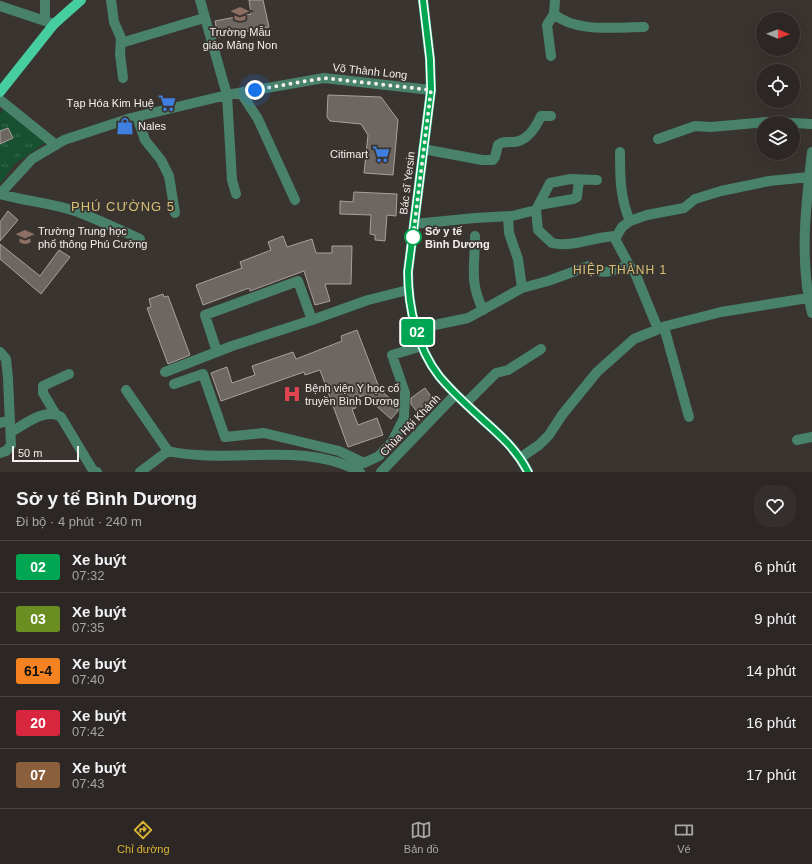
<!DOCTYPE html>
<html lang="vi">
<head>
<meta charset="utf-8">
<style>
	:root { --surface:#2c2724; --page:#342f2c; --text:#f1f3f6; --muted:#a6a5a6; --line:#484441; --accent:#d8b434 }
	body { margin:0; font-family:Arial,sans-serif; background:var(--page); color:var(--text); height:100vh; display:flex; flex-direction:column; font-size:15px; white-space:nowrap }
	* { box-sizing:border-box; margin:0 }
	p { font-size:13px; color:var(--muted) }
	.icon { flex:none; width:22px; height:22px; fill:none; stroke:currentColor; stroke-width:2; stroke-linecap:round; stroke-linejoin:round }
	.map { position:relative; height:472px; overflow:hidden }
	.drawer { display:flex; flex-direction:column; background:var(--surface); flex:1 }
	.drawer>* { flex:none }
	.badge { padding:0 8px; border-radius:3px; font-size:14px; line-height:26px }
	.needle { width:26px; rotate:91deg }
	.tools { position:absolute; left:756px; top:12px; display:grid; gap:8px }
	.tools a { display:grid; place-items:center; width:44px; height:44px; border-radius:50%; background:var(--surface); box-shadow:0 4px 16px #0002,0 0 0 1px var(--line); font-size:20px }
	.scale { position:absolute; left:12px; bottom:10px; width:67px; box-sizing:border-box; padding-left:4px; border:2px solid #f4efec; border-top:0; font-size:11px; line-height:14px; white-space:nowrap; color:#f4efec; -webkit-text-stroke:3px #3a3430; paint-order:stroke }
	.you { position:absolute; width:20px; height:20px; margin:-10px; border:3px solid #fff; border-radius:50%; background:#1a73e8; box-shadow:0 0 0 6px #1a73e833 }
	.map>.badge { position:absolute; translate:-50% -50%; box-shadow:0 0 0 2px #fff }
	.round { display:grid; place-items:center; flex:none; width:42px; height:42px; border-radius:16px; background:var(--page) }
	.head { display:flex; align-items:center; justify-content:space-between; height:68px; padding:0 16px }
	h1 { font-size:19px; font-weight:700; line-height:30px }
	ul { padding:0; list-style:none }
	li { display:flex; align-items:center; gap:12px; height:52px; padding:0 16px; border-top:1px solid var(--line) }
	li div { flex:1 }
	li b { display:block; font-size:15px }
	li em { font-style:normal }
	li .badge { min-width:44px; font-weight:700; text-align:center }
	.tab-bar { display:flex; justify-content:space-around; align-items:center; height:56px; border-top:1px solid var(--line); background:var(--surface); font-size:11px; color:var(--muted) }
	.tab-bar a { display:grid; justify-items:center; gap:2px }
	.tab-bar .on { color:var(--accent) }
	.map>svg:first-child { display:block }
	.grass { fill:url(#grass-tufts) }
	.building { fill:#6d6661; stroke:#a8a09b }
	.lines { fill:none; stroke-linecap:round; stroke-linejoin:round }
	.minor { stroke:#48826b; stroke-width:10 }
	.major { stroke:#46cea0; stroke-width:10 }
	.line-casing { stroke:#fff; stroke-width:9 }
	.line { stroke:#00a651; stroke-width:6 }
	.walk { stroke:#f4efec; stroke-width:4; stroke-dasharray:0 7.2 }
	.stop-dot { fill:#fff; stroke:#00a651; stroke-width:2 }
	.labels { text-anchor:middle; stroke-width:3.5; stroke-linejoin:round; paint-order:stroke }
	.poi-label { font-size:11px; fill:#f4efec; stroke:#3a3430; text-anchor:start }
	.street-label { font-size:11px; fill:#f4efec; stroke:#3a3430 }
	.stop-label { font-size:11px; font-weight:bold; fill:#f4efec; stroke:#3a3430; text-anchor:start }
	.neighbourhood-label { font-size:12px; letter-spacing:1px; fill:#d8c074; stroke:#3a3430 }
	.quarter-label { font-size:13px; letter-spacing:1px; fill:#d8c074; stroke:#3a3430 }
</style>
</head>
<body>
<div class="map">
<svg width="812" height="472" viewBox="0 0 812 472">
	<defs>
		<pattern id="grass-tufts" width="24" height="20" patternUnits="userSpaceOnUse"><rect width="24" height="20" fill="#175031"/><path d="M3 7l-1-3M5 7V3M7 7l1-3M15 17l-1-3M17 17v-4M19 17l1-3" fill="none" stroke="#396a4f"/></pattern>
	</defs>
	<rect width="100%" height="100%" fill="#3a3430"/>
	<path class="grass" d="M6 105 49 140 15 164 0 184V114Z"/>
	<path class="building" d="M249 0H263L269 27 218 37 215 21 251 14Z
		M328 95 381 97 398 120 393 175 364 173 368 135 361 124 330 121 327 117Z
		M8 128 13 138 0 144V131Z
		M354 192 397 194 396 216 387 215 385 241 375 240V235L370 234 371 215 340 214V201L353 202Z
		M8 211 18 220 0 241V222Z
		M283 236 287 247 312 239 316 253H332V246H352L351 284H325L330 301 315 305 304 271 250 291 249 288 203 305 196 285 242 268 240 262 271 250 268 242Z
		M0 244 40 276 59 250 70 257 41 294 0 259Z
		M163 294 164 297 168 296 190 355 168 364 147 308 151 307 149 299Z
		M357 330 380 390 398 405V411L391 419 364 395 353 400 356 408 352 409 358 425 377 418 383 435 348 447 320 370 305 375 304 372 221 401 211 373 227 367 232 383 255 375 252 366 293 352 296 359 342 341 341 336Z
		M425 388 434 401 418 413 411 404V398Z"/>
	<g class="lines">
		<path class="minor" d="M45 0V20
			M111 0 114 22 121 38 120 54 123 78
			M200 0 227 95 232 180 236 194
			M0 6 54 24
			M554 14C576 33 616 27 644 27
			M121 43 204 18
			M551 56 547 25 554 14 555 0
			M241 93 258 119 295 200
			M0 100 56 145
			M137 117 145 140 161 160 169 176 175 213
			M793 123 812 124
			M658 139 695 126 711 127 766 122 792 123
			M423 149 482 160H493L495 157 498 145C503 141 508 142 514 142 527 141 536 127 541 116H551
			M620 152C620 177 620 198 630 221
			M812 152C806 203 799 262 812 313
			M0 194 32 159 64 140 131 118 227 95 324 78 431 90
			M0 194C25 201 51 203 75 211 97 219 118 229 140 239
			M539 205 573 199 577 197 579 180
			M536 210 538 230 552 243C572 248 596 236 617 236
			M508 216 509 233 518 259 522 288
			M414 224 475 218 512 216 536 210 550 183 571 179 597 180
			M475 236C475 267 469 281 483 310
			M629 265 615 239 622 227 630 221 647 215 684 208 695 199 721 191 769 181 809 177
			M664 327 689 417
			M416 329 468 318 522 288 548 281 589 266C604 277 613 270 629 265L635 273 658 329
			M0 352 6 359 8 378 11 445 6 451 0 453
			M217 352 205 315 298 281 312 320
			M165 372 232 346 312 320 368 300 408 290
			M174 384 203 374 225 437 264 433 339 451 364 463 379 456 392 442 404 418 405 393 392 355 422 346
			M126 390 168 451C229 465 304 440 360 472
			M466 403 496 373 508 370 541 349
			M55 413 43 393V386L69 374
			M0 423 10 420
			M11 432C25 424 46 407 61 417L94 472H97
			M797 440 812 437
			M520 458 539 445 549 435 562 415 597 372 634 339 666 326 721 312 808 298
			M140 472 168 451
			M381 472 455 395"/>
		<path class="major" d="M423 0 430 59 431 90 408 272C408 307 417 348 439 376 452 392 467 405 482 419 500 435 517 450 528 472
			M0 92 54 24 81 0"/>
	</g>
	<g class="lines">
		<g class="line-casing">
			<path id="line" d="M423 0 430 59 431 90 408 272C408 307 417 348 439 376 452 392 467 405 482 419 500 435 517 450 528 472"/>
		</g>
		<use href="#line" class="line"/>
		<path class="walk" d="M255 90 324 78 431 90 413 237"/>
	</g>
	<defs>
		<g id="school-bare" transform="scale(1.38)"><path d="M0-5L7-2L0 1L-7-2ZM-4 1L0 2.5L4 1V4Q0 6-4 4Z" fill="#8d6e63" stroke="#3a3430" stroke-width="2.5" paint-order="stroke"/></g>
		<g id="supermarket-bare" transform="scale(1.38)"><path d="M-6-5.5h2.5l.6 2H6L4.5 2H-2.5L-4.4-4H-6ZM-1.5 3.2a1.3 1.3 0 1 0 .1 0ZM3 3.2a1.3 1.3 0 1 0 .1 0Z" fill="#3f7fe0" stroke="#3a3430" stroke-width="2.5" paint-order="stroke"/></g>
		<g id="shop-bare" transform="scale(1.38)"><path d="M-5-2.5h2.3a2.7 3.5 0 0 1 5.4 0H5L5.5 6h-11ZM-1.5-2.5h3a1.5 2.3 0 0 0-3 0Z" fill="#3f7fe0" stroke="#3a3430" stroke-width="2.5" paint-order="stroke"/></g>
		<g id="hospital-bare" transform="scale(1.38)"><path d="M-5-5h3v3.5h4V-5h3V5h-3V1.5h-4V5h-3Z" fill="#e0444e" stroke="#3a3430" stroke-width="2.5" paint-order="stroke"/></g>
	</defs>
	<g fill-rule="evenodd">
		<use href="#school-bare" x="240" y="14"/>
		<use href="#supermarket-bare" x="167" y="103"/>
		<use href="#shop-bare" x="125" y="126"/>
		<use href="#supermarket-bare" x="381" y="154"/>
		<use href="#school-bare" x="25" y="237"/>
		<use href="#hospital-bare" x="292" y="394"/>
	</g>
	<circle class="stop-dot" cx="413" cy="237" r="8"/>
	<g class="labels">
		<g class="poi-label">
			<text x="240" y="36" text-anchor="middle">Trường Mẫu<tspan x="240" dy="13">giáo Măng Non</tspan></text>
			<text x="154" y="107" text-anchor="end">Tạp Hóa Kim Huệ</text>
			<text x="138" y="130">Nales</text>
			<text x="368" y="158" text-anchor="end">Citimart</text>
			<text x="38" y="235">Trường Trung học<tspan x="38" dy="13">phổ thông Phú Cường</tspan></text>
			<text x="305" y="392">Bệnh viện Y học cổ<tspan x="305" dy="13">truyền Bình Dương</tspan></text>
		</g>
		<g class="street-label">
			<text transform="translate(370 71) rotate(6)" y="4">Võ Thành Long</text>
			<text transform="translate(407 183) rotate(-83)" y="4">Bác sĩ Yersin</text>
			<text transform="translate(410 425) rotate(-46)" y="4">Chùa Hội Khánh</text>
		</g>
		<g class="stop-label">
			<text x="425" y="235">Sở y tế<tspan x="425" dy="13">Bình Dương</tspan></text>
		</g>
		<g class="neighbourhood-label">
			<text x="620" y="274">HIỆP THÀNH 1</text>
		</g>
		<g class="quarter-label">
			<text x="123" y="211">PHÚ CƯỜNG 5</text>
		</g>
	</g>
</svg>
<div class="tools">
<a><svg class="needle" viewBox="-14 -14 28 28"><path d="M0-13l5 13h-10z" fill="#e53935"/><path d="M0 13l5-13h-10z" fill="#a6a5a6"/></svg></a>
<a><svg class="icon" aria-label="locate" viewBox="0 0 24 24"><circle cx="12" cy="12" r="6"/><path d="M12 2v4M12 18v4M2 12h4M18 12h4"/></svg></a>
<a><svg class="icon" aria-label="layers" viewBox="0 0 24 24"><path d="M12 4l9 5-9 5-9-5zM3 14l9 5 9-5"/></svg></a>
</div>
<div class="scale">50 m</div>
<div class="you" style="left:255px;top:90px"></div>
<b class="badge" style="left:417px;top:332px;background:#00a651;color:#fff">02</b>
</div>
<section class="drawer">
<div class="head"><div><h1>Sở y tế Bình Dương</h1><p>Đi bộ · 4 phút · 240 m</p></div><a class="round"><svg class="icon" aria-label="heart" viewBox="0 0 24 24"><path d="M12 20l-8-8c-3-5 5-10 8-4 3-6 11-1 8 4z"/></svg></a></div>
<ul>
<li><span class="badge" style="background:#00a651;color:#fff">02</span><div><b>Xe buýt</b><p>07:32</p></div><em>6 phút</em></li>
<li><span class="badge" style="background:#6b8e23;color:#fff">03</span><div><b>Xe buýt</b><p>07:35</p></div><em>9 phút</em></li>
<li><span class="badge" style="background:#f58220;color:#111">61-4</span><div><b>Xe buýt</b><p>07:40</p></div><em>14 phút</em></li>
<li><span class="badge" style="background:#d7263d;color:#fff">20</span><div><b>Xe buýt</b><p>07:42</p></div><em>16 phút</em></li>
<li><span class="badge" style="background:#8b5e3c;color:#fff">07</span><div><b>Xe buýt</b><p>07:43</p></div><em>17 phút</em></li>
</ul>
</section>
<nav class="tab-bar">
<a class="on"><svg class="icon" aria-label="directions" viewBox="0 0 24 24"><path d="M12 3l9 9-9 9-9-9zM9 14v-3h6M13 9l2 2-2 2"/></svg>Chỉ đường</a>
<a><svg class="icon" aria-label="map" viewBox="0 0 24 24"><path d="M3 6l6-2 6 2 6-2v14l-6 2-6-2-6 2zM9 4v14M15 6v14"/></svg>Bản đồ</a>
<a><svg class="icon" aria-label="tickets" viewBox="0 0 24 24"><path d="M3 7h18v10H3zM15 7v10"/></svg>Vé</a>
</nav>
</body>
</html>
